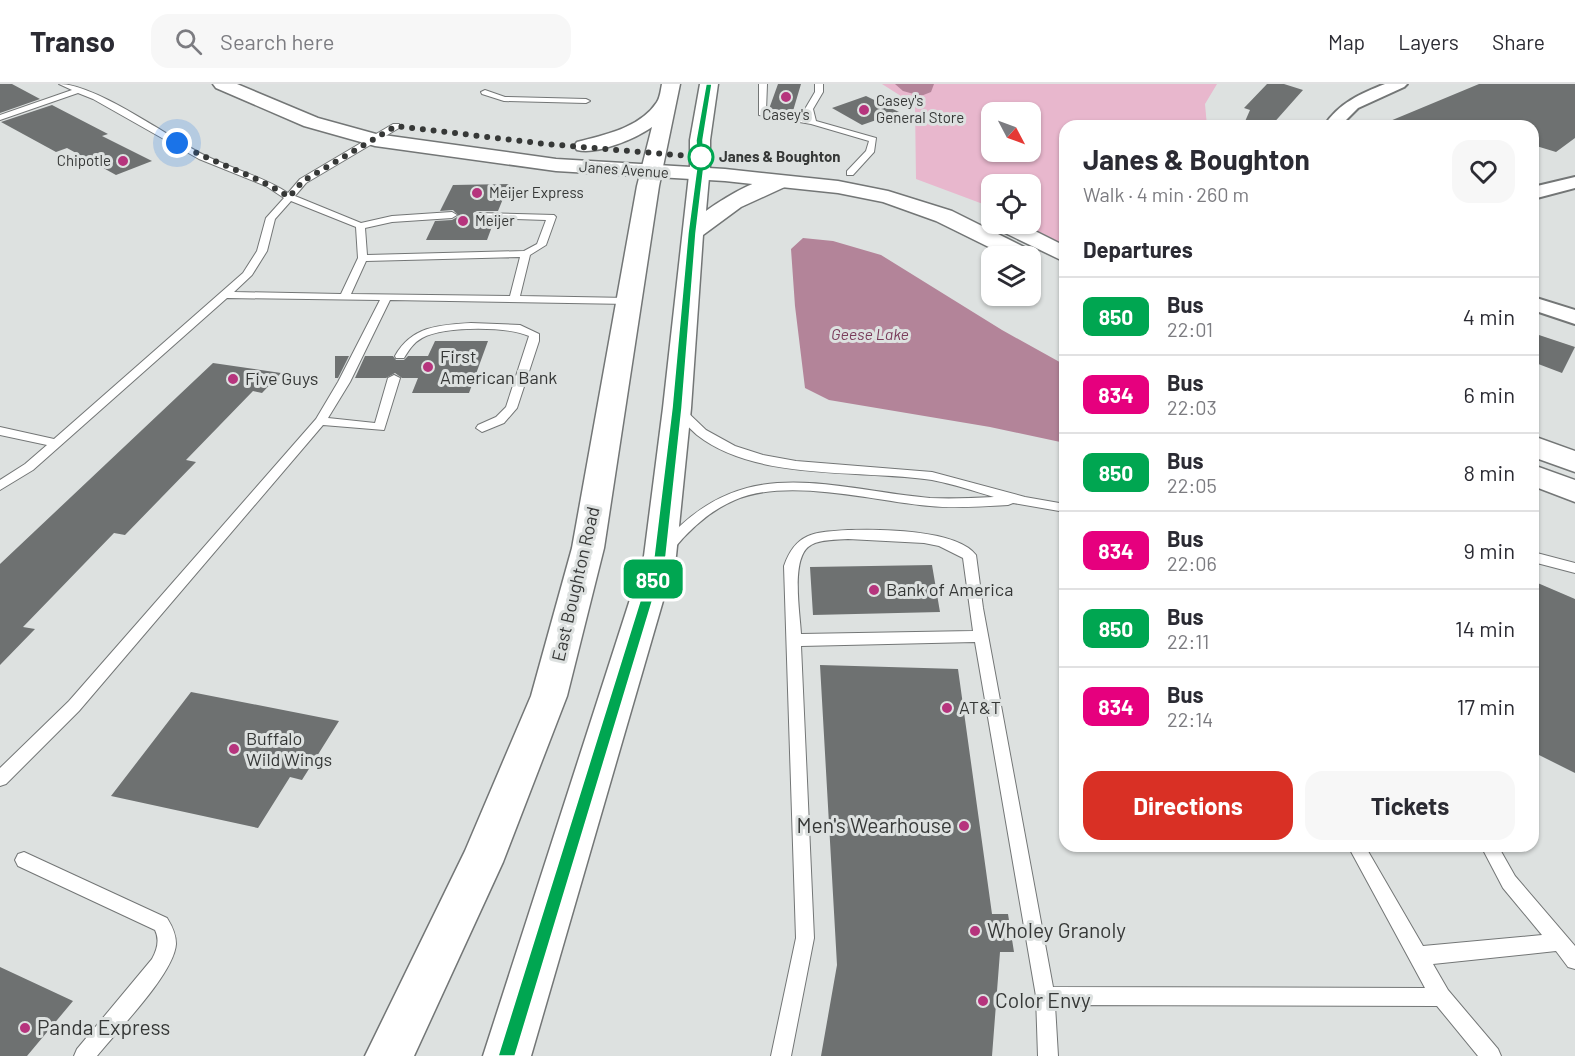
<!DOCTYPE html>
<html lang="en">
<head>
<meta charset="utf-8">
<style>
	:root { --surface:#fff; --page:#f7f7f7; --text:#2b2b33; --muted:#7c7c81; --line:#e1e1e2; --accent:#d93025 }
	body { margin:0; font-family:Barlow,sans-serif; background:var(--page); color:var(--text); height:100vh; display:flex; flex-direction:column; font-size:22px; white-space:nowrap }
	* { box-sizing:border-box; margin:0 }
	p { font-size:20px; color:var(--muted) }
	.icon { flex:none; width:33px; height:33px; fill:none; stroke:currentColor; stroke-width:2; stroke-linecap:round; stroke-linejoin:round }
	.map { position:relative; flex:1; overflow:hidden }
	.drawer { position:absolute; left:1059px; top:36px; width:480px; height:732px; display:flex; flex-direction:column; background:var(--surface); border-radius:18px; box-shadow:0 2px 4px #0004 }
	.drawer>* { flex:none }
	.badge { padding:0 12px; border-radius:9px; font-size:21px; line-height:39px }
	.needle { width:39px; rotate:131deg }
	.fabs { position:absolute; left:981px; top:18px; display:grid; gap:12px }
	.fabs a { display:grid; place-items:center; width:60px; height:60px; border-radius:12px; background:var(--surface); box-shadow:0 2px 4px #0004; font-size:30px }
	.you { position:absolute; width:30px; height:30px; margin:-15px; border:4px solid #fff; border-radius:50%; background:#1a73e8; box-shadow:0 0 0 9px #1a73e833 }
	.map>.badge { position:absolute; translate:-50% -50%; box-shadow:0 0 0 3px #fff }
	h2 { padding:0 24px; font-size:22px; line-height:54px }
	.round { display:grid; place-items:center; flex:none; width:63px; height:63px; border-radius:18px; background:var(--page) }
	.head { display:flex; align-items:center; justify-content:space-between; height:102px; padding:0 24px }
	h1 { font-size:28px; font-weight:700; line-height:45px }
	.button { display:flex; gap:12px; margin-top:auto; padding:12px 24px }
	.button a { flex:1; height:69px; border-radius:18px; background:var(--accent); color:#fff; font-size:24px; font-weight:700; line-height:69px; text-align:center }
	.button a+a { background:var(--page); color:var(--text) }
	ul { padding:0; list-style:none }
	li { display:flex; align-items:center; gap:18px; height:78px; padding:0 24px; border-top:2px solid var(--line) }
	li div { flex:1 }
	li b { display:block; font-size:22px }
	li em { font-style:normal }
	li .badge { min-width:66px; font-weight:700; text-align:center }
	header { display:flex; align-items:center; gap:36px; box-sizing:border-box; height:84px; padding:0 30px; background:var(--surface); border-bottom:2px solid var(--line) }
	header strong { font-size:28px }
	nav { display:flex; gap:33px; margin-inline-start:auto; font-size:21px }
	.search { width:420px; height:54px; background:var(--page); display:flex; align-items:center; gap:15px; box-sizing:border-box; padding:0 21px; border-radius:18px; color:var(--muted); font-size:22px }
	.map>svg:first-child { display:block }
	.green { fill:#e8b7cd; fill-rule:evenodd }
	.water { fill:#b38499 }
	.building { fill:#6e7171 }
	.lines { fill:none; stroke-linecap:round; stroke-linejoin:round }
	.service-casing { stroke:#737676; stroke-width:2 }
	.minor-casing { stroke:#737676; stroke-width:4 }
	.tertiary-casing { stroke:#737676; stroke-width:3 }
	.secondary-casing { stroke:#737676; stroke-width:3 }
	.service { fill:#fff; fill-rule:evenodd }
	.minor { fill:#fff; fill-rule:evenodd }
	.tertiary { fill:#fff; fill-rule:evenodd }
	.secondary { fill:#fff; fill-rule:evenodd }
	.line { fill:#00a651; stroke:#fff; stroke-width:1.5 }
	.walk { stroke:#363837; stroke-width:6; stroke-dasharray:0 10.8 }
	.poi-dot { fill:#b6347d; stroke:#dde1e0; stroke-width:2 }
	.stop-dot { fill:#fff; stroke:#00a651; stroke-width:3 }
	.labels { text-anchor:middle; stroke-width:6; stroke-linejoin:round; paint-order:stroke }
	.far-poi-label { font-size:15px; fill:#363837; stroke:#dde1e0; text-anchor:start }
	.far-stop-label { font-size:15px; font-weight:bold; fill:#363837; stroke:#dde1e0; text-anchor:start }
	.far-street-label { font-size:15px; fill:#363837; stroke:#dde1e0 }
	.far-water-label { font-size:16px; font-style:italic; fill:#7a3c5b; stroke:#dde1e0 }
	.poi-label { font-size:18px; fill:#363837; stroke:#dde1e0; text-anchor:start }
	.street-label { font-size:18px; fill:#363837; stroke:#dde1e0 }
	.near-poi-label { font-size:21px; fill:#363837; stroke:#dde1e0; text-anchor:start }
</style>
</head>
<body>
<header>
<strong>Transo</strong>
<div class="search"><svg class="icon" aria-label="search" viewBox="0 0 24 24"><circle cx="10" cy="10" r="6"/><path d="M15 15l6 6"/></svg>Search here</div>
<nav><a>Map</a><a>Layers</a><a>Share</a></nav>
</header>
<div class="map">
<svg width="1575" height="972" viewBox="0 0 1575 972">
	<rect width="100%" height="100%" fill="#dde1e0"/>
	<path class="green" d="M882 0H1217L1205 20 1207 42H1065V161L1024 140H1030V100H992L991 123 916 95 915 21ZM992 28H1030V68H992Z"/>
	<path class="water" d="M895 0H934L931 8 921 12 903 7Z
		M803 154 833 157 881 171 1002 246 1065 281V359L990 343 829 316 805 304 795 222 791 165Z"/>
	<path class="building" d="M0 0H12L40 15 0 29Z
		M778 0H801L793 27 769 25Z
		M1267 0H1284L1303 6 1271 42H1243L1250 26 1244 24Z
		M1479 0H1575V54L1556 68 1533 61V42H1378Z
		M866 12 899 28 862 41 832 24Z
		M52 21 108 50 102 52 152 77 116 91 67 64 56 68 1 38Z
		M509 100 498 127H477L473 129 474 133 479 136 494 137 487 156H426L435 137 452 136 459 132 453 126 440 127 453 101Z
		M1533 249 1575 263 1562 289 1533 278Z
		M435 257H488L469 309H412L418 294H402L395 289 386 294H355L365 272H393L396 276H404L408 272H428Z
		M335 272H349L338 294H335Z
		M213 279 281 289 262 309 253 307 186 376 196 378 125 451 114 449 23 543 35 545 0 581V480Z
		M932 481 940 528 813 531 810 483Z
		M1533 497 1575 515V689L1533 668Z
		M820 581 958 585 992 830H1008L1014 868H1000L992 972H821L837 881Z
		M191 608 339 637 302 696 290 693 258 744 111 712Z
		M0 883 73 917 27 972H0Z"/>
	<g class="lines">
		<g class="service-casing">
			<path id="service" d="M59 0C96 0 168 53 204 71 232 85 262 92 288 109L300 95 393 40H399V44L306 99 295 112 361 139 392 132 452 128 457 131 452 134 392 138 365 144 367 171 524 167 537 160 546 136 480 134 475 131 477 129 554 131 556 133 546 161 530 171 520 212 629 214 634 217 629 220 390 216 350 298 328 334 375 339 388 294 394 291 400 294 384 346 323 341 79 627 6 700 0 702V684L69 617 316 335 338 298 380 216 227 214 33 386 0 406V396L25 380 47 361 0 351V343L54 355 243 189 257 167 266 134 284 114 266 102 199 75 93 15 78 9 0 36V31L72 6ZM291 117 356 143 358 174 341 210 234 208 252 191 267 167 275 135ZM520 173 510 212 351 210 366 177Z
				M759 0H767L766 27 807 35 805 25 815 8V0H823V8L813 25 816 37 876 54 874 68 853 91H847V87L866 67 869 57 811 40 759 31Z
				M485 6 505 13 586 15 590 17 586 19 504 17 482 10 481 8Z
				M471 239 520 241 539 250V257L517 324 504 339 482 348 476 344 478 341 496 333 506 323 529 252C506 242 444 242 422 254 413 259 409 266 404 274H396L395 272C412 242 439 241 471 239Z
				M678 322 682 323 706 346 735 362 763 371 796 377 932 388 1025 413 1065 420V428L1013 419 1008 421C982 422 956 425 930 422 873 417 788 393 735 416 709 427 689 446 672 467L667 469 660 464 662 461C742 367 825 404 930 414 951 415 973 414 994 413 974 407 953 400 932 396 861 385 757 398 697 351 689 344 682 336 674 329L672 326Z
				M848 446C877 445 957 445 976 471L983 524 1053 903 1425 904 1348 762H1365L1423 862 1542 851 1503 804 1481 762H1498L1515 792 1575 862V885L1568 883 1556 867 1433 880 1448 906 1498 965 1501 972H1478L1437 922 1055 921 1058 972H1038L1036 912 975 558 801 562 814 854 791 972H771L796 854 784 482C796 448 815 448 848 446ZM848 455 924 459 939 462 963 474 973 547 801 550C800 529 790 472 811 461 821 455 836 456 848 455Z
				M1533 468 1575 479V489L1533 478Z
				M24 768 167 834C172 842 176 850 176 860 174 890 117 947 97 972H74L77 965 152 875C157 866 160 856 155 846L18 782 15 776 18 770Z"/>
		</g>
		<g class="minor-casing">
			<path id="minor" d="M1385 0H1407L1404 3 1358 24 1340 42H1324C1339 19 1360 10 1385 0Z
				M1575 93V104L1533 115V103Z
				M1533 213 1575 226V240L1533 226Z"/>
		</g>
		<g class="tertiary-casing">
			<path id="tertiary" d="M213 0H237L318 34 376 50 556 75 725 85 838 97 888 107 952 127 1032 167 1036 172 1030 177V172H1007L936 137 883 118 838 109 725 97 556 87 375 62 304 42 216 4Z
				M994 140H1021L1065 162V178L997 145Z
				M1533 352 1575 367V388L1533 373Z
				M1533 381 1575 396V418L1533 402Z"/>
		</g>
		<g class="secondary-casing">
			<path id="secondary" d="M662 0H680L659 102 604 464 567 612 503 778 414 972H365L465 767 531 612 572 464 637 102 652 43C635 55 597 71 577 66L574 62 577 58C604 51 640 44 657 18 660 14 661 5 662 0Z
				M700 0H718L710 56V82L706 127C724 114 767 87 789 93L792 97 789 101 741 123 703 151 691 324 676 472 531 972H483L644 472 663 324 690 82V56Z"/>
		</g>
		<use href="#service" class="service"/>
		<use href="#minor" class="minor"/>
		<use href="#tertiary" class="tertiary"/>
		<use href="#secondary" class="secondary"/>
	</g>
	<path class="line" d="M706 0H712L703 56 704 82 696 149 682 324 666 472 515 972H498L654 472 672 324 688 149 697 82 696 56Z"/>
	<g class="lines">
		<path class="walk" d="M177 59C213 79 254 90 289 113L303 97 396 42 546 60 701 73"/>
	</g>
	<g class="poi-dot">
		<circle cx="786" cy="13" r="6"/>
		<circle cx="864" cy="26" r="6"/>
		<circle cx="123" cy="77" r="6"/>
		<circle cx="477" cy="109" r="6"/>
		<circle cx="463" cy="137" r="6"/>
		<circle cx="428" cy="283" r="6"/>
		<circle cx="233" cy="295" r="6"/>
		<circle cx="874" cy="506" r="6"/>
		<circle cx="947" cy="624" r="6"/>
		<circle cx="234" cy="665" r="6"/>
		<circle cx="964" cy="742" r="6"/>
		<circle cx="975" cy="847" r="6"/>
		<circle cx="983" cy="917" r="6"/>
		<circle cx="25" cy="944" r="6"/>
	</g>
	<circle class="stop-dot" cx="701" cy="73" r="12"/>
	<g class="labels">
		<g class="far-poi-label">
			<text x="876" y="22">Casey's<tspan x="876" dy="17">General Store</tspan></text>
			<text x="786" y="36" text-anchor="middle">Casey's</text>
			<text x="111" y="82" text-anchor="end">Chipotle</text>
			<text x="489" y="114">Meijer Express</text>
			<text x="475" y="142">Meijer</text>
		</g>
		<g class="far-stop-label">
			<text x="719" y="78">Janes &amp; Boughton</text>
		</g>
		<g class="far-street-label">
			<text transform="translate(624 86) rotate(4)" y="5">Janes Avenue</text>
		</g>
		<g class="far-water-label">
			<text x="870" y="256">Geese Lake</text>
		</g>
		<g class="poi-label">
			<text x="440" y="279">First<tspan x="440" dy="21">American Bank</tspan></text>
			<text x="245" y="301">Five Guys</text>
			<text x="886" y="512">Bank of America</text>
			<text x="959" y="630">AT&amp;T</text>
			<text x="246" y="661">Buffalo<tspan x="246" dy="21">Wild Wings</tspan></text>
		</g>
		<g class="street-label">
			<text transform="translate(576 500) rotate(-77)" y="6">East Boughton Road</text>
		</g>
		<g class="near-poi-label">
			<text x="952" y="749" text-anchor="end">Men's Wearhouse</text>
			<text x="987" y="854">Wholey Granoly</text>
			<text x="995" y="924">Color Envy</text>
			<text x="37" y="951">Panda Express</text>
		</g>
	</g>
</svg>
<div class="fabs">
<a><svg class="needle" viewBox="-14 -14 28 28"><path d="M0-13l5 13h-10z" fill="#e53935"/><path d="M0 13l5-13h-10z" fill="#7c7c81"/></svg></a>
<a><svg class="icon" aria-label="locate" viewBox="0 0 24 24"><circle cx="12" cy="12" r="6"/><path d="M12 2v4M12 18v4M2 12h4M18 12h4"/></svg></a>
<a><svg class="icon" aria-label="layers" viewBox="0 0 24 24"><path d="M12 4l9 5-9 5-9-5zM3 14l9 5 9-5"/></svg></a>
</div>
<div class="you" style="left:177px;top:59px"></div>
<b class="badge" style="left:653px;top:495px;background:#00a651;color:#fff">850</b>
<section class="drawer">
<div class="head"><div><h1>Janes &amp; Boughton</h1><p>Walk · 4 min · 260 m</p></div><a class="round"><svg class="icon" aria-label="heart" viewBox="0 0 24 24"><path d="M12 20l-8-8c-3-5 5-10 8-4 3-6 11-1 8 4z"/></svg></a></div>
<h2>Departures</h2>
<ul>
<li><span class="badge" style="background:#00a651;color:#fff">850</span><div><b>Bus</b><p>22:01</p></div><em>4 min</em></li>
<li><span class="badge" style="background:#e6007e;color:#fff">834</span><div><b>Bus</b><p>22:03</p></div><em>6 min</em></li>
<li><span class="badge" style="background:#00a651;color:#fff">850</span><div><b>Bus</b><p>22:05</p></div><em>8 min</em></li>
<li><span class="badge" style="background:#e6007e;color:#fff">834</span><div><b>Bus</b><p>22:06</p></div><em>9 min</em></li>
<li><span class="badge" style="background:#00a651;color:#fff">850</span><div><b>Bus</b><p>22:11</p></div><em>14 min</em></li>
<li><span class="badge" style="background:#e6007e;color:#fff">834</span><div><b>Bus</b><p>22:14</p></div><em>17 min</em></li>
</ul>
<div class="button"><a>Directions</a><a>Tickets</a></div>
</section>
</div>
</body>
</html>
